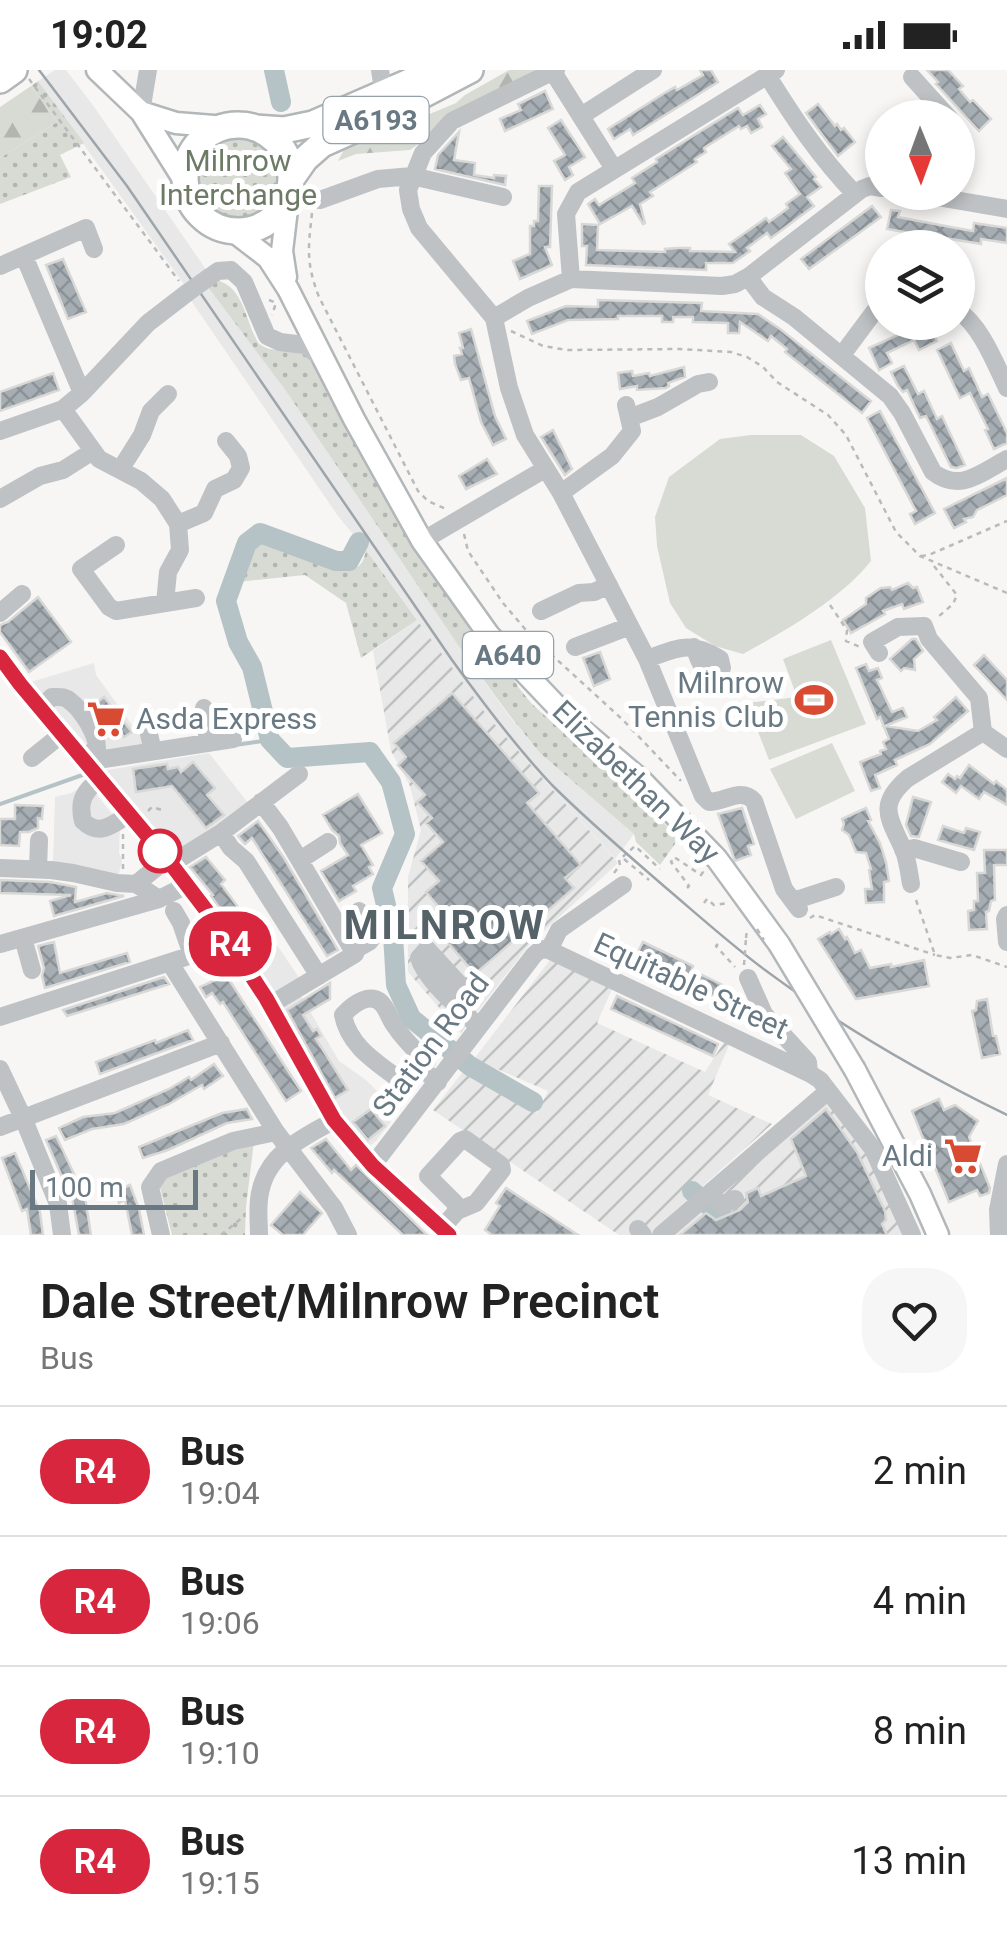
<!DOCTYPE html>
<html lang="en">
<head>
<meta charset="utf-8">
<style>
	:root { --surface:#fff; --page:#f6f6f6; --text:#222; --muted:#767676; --line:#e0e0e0 }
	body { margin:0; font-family:Roboto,sans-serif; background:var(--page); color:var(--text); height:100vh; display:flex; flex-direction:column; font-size:38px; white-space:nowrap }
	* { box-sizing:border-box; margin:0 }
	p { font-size:32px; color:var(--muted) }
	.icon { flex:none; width:55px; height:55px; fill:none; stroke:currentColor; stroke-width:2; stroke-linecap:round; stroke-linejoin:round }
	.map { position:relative; height:1165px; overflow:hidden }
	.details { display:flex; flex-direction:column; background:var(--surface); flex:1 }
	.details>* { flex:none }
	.badge { padding:0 20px; border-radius:32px; font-size:35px; line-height:65px }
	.needle { width:65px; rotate:179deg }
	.buttons { position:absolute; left:865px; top:30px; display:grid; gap:20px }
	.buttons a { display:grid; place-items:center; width:110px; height:110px; border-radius:50%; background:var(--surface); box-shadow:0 5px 15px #0003; font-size:50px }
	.scale { position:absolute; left:30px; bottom:25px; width:168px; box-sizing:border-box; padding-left:10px; border:5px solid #687983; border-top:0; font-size:28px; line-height:35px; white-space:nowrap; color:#687983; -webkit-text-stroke:8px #fff; paint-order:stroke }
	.map>.badge { position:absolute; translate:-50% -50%; box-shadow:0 0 0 5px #fff }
	.round { display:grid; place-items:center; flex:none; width:105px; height:105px; border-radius:40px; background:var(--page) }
	.summary { display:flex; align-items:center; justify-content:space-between; height:170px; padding:0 40px }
	h1 { font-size:48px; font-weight:600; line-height:75px }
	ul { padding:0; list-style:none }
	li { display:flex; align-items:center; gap:30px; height:130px; padding:0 40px; border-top:2px solid var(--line) }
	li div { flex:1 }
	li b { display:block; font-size:38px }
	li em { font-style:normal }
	li .badge { min-width:110px; font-weight:700; text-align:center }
	.status { display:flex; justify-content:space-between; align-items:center; height:70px; padding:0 50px; background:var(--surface); direction:ltr }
	.status svg { height:28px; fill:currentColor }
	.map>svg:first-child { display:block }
	.built { fill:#e7e8e7 }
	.industrial { fill:url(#industrial-furrows) }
	.grass { fill:url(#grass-dots) }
	.forest { fill:url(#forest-firs) }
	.park { fill:#d7dbd3 }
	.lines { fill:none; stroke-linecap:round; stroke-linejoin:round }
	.stream { stroke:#b6c3c6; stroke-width:4 }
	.river { stroke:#b6c3c6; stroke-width:20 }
	.building { fill:url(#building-cross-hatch); stroke:#d8d8d6; stroke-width:2.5 }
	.major-casing { stroke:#b2b7ba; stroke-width:25 }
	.highway-casing { stroke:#b1b6b8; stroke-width:30 }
	.path { stroke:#b8bbbd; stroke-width:2.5; stroke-dasharray:5 5; stroke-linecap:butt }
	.minor { stroke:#bec2c5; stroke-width:18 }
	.major { stroke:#fff; stroke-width:20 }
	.highway { stroke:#fff; stroke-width:25 }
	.tram { stroke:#9ea5aa; stroke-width:2.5 }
	.major-bridge-casing { stroke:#b2b7ba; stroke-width:25; stroke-linecap:butt }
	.path-bridge { stroke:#b8bbbd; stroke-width:2.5; stroke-dasharray:5 5; stroke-linecap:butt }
	.minor-bridge { stroke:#bec2c5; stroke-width:18 }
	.major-bridge { stroke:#fff; stroke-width:20 }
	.line-casing { stroke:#fff; stroke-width:22 }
	.line { stroke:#d7263d; stroke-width:15 }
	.stop-dot { fill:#fff; stroke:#d7263d; stroke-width:5 }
	.labels { text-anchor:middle; stroke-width:10; stroke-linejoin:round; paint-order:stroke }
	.shield { fill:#fff; stroke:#95a1a8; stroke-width:2.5 }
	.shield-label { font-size:28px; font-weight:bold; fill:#687983 }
	.park-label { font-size:30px; fill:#6c7a66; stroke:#fff }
	.poi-label { font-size:30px; fill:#687983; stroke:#fff; text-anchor:end }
	.street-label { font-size:30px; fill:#687983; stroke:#fff }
	.district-label { font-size:40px; font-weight:bold; letter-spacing:2.5px; fill:#556268; stroke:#fff }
</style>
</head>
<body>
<div class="status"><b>19:02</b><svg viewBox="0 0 49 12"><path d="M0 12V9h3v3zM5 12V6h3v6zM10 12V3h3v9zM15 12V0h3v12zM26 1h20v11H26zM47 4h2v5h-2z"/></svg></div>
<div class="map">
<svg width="1007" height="1165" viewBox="0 0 1007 1165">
	<defs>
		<pattern id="industrial-furrows" width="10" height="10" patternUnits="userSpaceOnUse" patternTransform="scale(2.5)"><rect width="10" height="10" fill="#e7e8e7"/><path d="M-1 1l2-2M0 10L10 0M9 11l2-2" fill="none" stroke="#bfc1c1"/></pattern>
		<pattern id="grass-dots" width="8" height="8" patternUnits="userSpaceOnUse" patternTransform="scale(2.5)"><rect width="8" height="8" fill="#d7dbd3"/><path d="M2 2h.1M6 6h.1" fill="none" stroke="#b2b6b1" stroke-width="1.8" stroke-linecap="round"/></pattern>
		<pattern id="forest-firs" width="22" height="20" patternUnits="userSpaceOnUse" patternTransform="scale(2.5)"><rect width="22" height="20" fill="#d7dbd3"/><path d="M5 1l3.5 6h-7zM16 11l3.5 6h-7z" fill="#b2b6b1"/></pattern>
		<pattern id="building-cross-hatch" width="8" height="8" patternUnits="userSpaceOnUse" patternTransform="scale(2.5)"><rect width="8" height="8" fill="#a6aeb3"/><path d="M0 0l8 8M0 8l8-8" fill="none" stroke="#8b9297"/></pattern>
	</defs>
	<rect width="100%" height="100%" fill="#f7f6f4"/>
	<path class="built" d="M55 0H66L95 38 207 201 186 217 38 11Z
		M213 213 458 575 509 646 540 683 634 764 615 789 489 648 366 480 338 446 190 229Z
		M94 593 96 605 148 677 96 685 31 612Z
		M209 683 248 733 171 788 102 701Z
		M88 714 120 754 119 782 122 791 118 807 53 795 55 727 71 723Z
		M264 856 302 912 274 931 237 873Z
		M301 926 339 991 366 1010 390 1034 382 1045 391 1052 376 1071 371 1075 365 1073 341 1047 277 940Z"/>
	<path class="industrial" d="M417 550 489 648 618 793 529 875 461 963 408 902V807L421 760 410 716 391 681 373 581Z
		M550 890 612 919 597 953 705 1002 724 972 729 975 708 1025 772 1054 648 1165H619L433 1040 462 1003 537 1043 548 1021 474 989Z
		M826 1026 874 1094 904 1165H669Z"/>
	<path class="grass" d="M38 11 84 73 60 85 71 107 0 134V88L57 52 31 16Z
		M195 109a43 43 0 1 1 86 0a43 43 0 1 1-86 0Z
		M219 211C244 218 246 254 259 274 271 282 277 279 290 279 299 280 305 285 312 289L407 463 507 598 519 618 531 633 590 687 609 700 676 765 675 774 660 795 636 772 634 764 540 683 510 646 458 575 284 318 208 217Z
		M264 469C283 477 333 503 352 499 362 497 364 489 366 480L417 550 361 588 346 533 305 505 238 512C243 496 244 472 264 469Z
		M254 1071 246 1137 245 1165H172L159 1114 163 1108Z"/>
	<path class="forest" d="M509 0H540L432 64 410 80 356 84 338 91 344 80 456 33 465 25Z
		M31 16 57 52 0 88V37Z"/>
	<path class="park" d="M751 365H801L834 386 865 438 871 491C841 529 785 561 743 584L715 576 686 558 670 533 657 476 655 447 669 407 720 369Z
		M831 570 866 654 769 690 747 633 797 627 783 589Z
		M832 673 855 721 796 749 770 699Z"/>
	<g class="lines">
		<path class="stream" d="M235 675 270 670
			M0 734 88 703"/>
		<path class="river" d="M274 0 281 32
			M359 472 349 491H336L260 463 247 473 226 531 238 572 252 597 270 670 287 688 370 682 391 712 405 764 382 818 393 865 396 915 411 948 470 996 533 1032
			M692 1121 743 1165"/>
	</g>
	<path class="building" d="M700 0H711L718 12 633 65 630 59 614 69 608 59 663 24 675 17 677 20 703 5Z
		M927 0H948L963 16 959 19 970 32 973 30 991 49 979 61 936 14 938 12Z
		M545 21 553 39 505 61 500 49 521 40 518 34Z
		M818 34 835 56 837 54 841 60 844 58 855 72 838 86 806 43Z
		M760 35 766 44 758 49 762 57 751 63 747 56 741 59 739 56 704 78 706 82 695 89 697 92 650 122 653 126 640 134 645 153 643 154 632 136 600 154 588 134 595 129 599 135 635 113 632 108 657 92 656 89 738 38 743 45Z
		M561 50 585 87 569 97 573 105 565 110 554 91 565 85 548 58Z
		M459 62 454 90 475 93 474 105 494 108V105L506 106 505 115 435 99 438 85Z
		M783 67 816 107 814 109 821 117 807 127 814 136 771 168 767 163 747 178 750 181 733 193H706V200L586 195 587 176H582V154L598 155 597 180 665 182V179L677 178H690V181L735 182 729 174 766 148 769 152 788 138 786 134 800 124 785 103 791 99 772 76Z
		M539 116H552L550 177H545L552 195 520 209 513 191 530 184V156H534V151H538Z
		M872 136 881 147 809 199 801 189Z
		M891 140 900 141 898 147 956 158 973 161 974 153 1007 158V173L981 169V174L945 168 944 173 921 169 922 165 887 159Z
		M63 189 86 242 68 249 46 195Z
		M598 230 702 233 701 241 758 244 780 259 871 331 862 343 785 282 787 279 771 266 768 271 740 252 739 263H728V253L693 252V247H673V252H662V246H618V249L568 250 532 264 527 251 566 236 598 237Z
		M903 252H928L937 271 919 280 914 270 887 283 892 293 879 300 869 278 898 265 894 257Z
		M471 259 495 346 506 369 493 375 481 352 469 308 461 310 455 294 454 286 462 284 460 278H463L459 263Z
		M951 273 964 301 969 298 982 327 988 324 1007 363V373L994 379 985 360 988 359 970 323 960 328 937 280Z
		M904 296 918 324 924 321 937 349 942 346 965 395 957 398 951 397 926 346 920 348 907 320 903 322 898 316 891 302Z
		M684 297 685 307 668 313 669 316 666 318 637 320V316L620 319 618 303 632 301 633 306 649 303 650 306Z
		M53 303 59 320 0 341V322Z
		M880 341 935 443 915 454 910 444 916 441 867 348Z
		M553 360 572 399 565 405 541 367Z
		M487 389 497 404 466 419 459 406Z
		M1007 408V425L977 440 973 447 964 449 966 452 954 458 944 439Z
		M908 513 913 518 917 517 923 532 904 539 902 534 883 541 885 544 851 563 843 550 866 534V528L881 518 890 517 892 520Z
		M38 527 71 572 29 602 0 562V555L8 552Z
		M912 569H916L923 581 914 589 915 600 904 598 901 601 890 589Z
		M600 582 610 609 594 616 583 588Z
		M984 585 1007 610V630L974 595Z
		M866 594 869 601 878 598 882 608 877 610 892 642 903 638 907 647 885 656 918 661 937 650 934 647 956 627 968 641 930 674 895 690 897 695 875 705 880 718 871 721 860 692 881 684 880 681 886 679 883 672 889 669 880 647 877 649 856 598Z
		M452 623 539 723 527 733 581 795 565 808 574 818 475 904 448 873 461 863 426 822 439 811 421 791 443 772 426 753 432 748 417 732 425 725 398 695 406 687 394 673Z
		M104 627 132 662 124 667 122 664 116 668 92 636Z
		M193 692 215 718 207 725 224 745 206 758 172 716 136 722 133 699 167 694 168 699 178 697 181 702Z
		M969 695 994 714 996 711 1007 720V735L984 722 979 729 961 716 956 723 942 712 948 704 955 709 957 706 960 708Z
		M358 724 382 763 361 775 373 795 369 797 373 804 353 816 356 821 339 831 321 801 348 785 340 773 339 766 332 760 323 745Z
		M913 727 931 732 919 767 911 766 906 755Z
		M15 735 43 736 42 749 38 748V758L29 762H20L19 776 0 775V749H15Z
		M742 738 754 774 748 776 751 785 735 791 718 744Z
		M866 738 871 750 868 751 880 773 886 792 889 811 884 812V832L866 833 865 819H872L869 800 871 799 866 783 856 782 849 765 842 760 844 754 842 749Z
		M258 751 284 788 338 880 327 886 252 768 245 774 238 766Z
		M943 756 964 763 966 758 980 762 974 780 938 770Z
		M984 780H1007V795H994L995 830 991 831 989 841 986 842 987 859 969 860 968 841 974 840V831H978L977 803H985Z
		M206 787 225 810 221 814 254 859 241 868 211 826 213 825 190 797Z
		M0 810 50 812 76 817 75 832 107 823 124 826 54 846 50 831 71 825 0 823Z
		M839 859 845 869 847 867 855 883 861 880 870 898 891 894V897L924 890 929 916 856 929 818 869 830 862 831 864Z
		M54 872 60 903 127 883 130 892 45 918 42 906 44 898 38 876Z
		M643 872 693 896 692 900 733 920 727 934 694 915 695 912 636 886Z
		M226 905 301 1021 286 1031 223 932 220 934 212 923 206 927 200 917Z
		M164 907 169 914 67 946 63 940Z
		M330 913V929L303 945 313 961 317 959 321 966 316 969 348 1020 335 1028 287 940Z
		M617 926 718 974 713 986 611 939Z
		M987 929 993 966H996L1000 984 982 988 972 941 976 940 977 931Z
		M188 960 193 970 100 1004 96 992 155 970 156 973Z
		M214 994 223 1006 204 1019 202 1015 169 1034 124 1054 92 1059 65 1070 59 1058 83 1047 115 1043 169 1019 189 1007 191 1010Z
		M939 1029 944 1040 955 1035 978 1051 969 1067 990 1118 989 1123 980 1126 977 1120 949 1132 912 1041Z
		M247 1039 252 1049 227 1053 168 1080 143 1088 139 1077 222 1043Z
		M371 1039 385 1056 368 1070 353 1052Z
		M826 1039 857 1082 885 1141 886 1150 882 1154 887 1165H680L706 1143 716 1150 740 1140 748 1132 746 1123 758 1118 761 1126 806 1106 791 1069Z
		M56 1066 85 1127 91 1165H79L71 1122 69 1123 46 1070Z
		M326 1069 351 1100 356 1095 427 1165H403L334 1100 332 1103 311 1078Z
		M15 1083 40 1142 43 1165H31L27 1139 22 1141 2 1088Z
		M130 1115 139 1139 144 1165H132L125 1130 119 1133 115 1121Z
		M506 1118 578 1165H492L485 1160 500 1136 496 1133Z
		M300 1122 322 1143 303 1165H283L271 1155Z"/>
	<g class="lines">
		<g class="major-casing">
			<path id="major" d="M97 0 141 42 185 112
				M141 42 176 53 226 57
				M233 161 268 188 288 219 354 349 422 471 489 565 568 648 640 709 717 789 779 874
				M286 207 282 181 289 122
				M855 1000 920 1124 938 1165"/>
		</g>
		<g class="highway-casing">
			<path id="highway" d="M0 10 14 0
				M185 108a53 53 0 1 1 106 0a53 53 0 1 1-106 0Z
				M255 58 284 60 313 54 437 0
				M291 109 305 89 322 74 369 53 470 0"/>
		</g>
		<path class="path" d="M29 9 179 211
			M312 143C308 179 306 193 319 227L418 421 428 431 446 439
			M269 230 276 233 272 245
			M511 261 543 276 567 280 680 279 731 282 747 287 763 297 777 312 828 345 846 365 896 462 920 486 1007 523
			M464 464 468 481 503 533 531 566 623 650 681 711
			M921 486 929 485 1007 451
			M934 496 957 525 953 534 938 547
			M830 535 847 560 846 571 860 577
			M148 741 152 737 165 741
			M123 764V800
			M624 789 649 810
			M614 803 620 795 619 790 635 776 660 799
			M687 818 689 816 671 792 674 787 701 805 703 802 695 790
			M916 830 935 885 950 888 972 885 1007 897
			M704 833 707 829 714 835 728 833
			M810 848 815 845 935 885
			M746 868 747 859
			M718 874 716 876 735 897
			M221 1165 243 1147"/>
		<path class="minor" d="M380 0 383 20
			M556 0 452 51 423 83 408 120 411 139 419 158 494 248 509 318 525 365 561 423 647 589 703 726 709 732C725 732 741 717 754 731L784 819 799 839
			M553 2 614 99
			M767 5C795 50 819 86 855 124
			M912 7 949 48
			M141 42 148 0
			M581 46 653 0
			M958 60 963 75 958 105
			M908 122 1007 139
			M320 130 378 109 412 106 503 127
			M24 186 82 323
			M0 196 86 158 94 179
			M748 207 763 227 794 247 890 326 902 343 933 402C960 423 981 403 1007 389
			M208 208 218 201 231 200 244 212 267 266 280 272 305 275 322 288
			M571 209 566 144 578 122 776 0
			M958 241C980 254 996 295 1007 318
			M494 248 528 228 571 209 722 216 735 214 748 207 862 119 870 116 882 118
			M842 285 874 242 882 239
			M63 339 99 389 141 411 162 429 178 454 180 480 168 502 165 533
			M629 348 658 337 698 314 709 312
			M0 361 63 339 82 323 148 253 187 223
			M120 400 142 365 151 341 168 324
			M561 423 612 386 632 361 626 335
			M0 429 40 406 63 400 93 381
			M178 454 204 443 215 419 234 410 241 398 238 386 226 371
			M422 471 545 399
			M116 475 81 499 109 537 116 541 196 528
			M541 541 579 523 594 522 609 515
			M0 543 22 524
			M575 577 630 556
			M879 583 872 572 898 557 924 556 929 569 979 628 983 662 1007 679
			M0 586 20 614 171 794 222 861 266 928 333 1051 373 1095 449 1165
			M647 589C678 578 689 570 720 589L722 598 717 604C702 605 699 589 694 577
			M40 638 52 627C60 627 64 626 70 631 82 640 97 664 97 678L82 689
			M204 638 208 673
			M148 660 153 681
			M32 688 62 664
			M85 692 233 669
			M100 709C84 721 78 731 83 751 99 767 113 755 129 744
			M261 732 280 757 355 884 270 935
			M221 763 231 778 246 791 319 906
			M903 780 914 778 961 792
			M300 790 328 772
			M171 794 221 763 299 704
			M0 798 51 800 73 803 117 813 136 814 159 829
			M38 799 39 770
			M136 814 167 789
			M911 814C909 803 908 792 904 781 891 750 875 736 908 708L983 662
			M793 831 836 817
			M174 841 181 853 192 885
			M1007 845 1005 849 1007 872
			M23 868 32 900
			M0 874 159 829 187 815
			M549 880 809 1003
			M353 881 369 872 372 868 359 841
			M170 893 276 1062 334 1138 348 1165
			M748 908 764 944 808 992 809 1003 820 1010 873 1079 912 1165
			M464 942 471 927 427 879 419 888C426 911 461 939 479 957
			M0 947 192 885 222 861
			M421 998 427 992C416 981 404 970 395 956 390 950 388 941 383 935 372 920 353 934 343 945 349 978 380 994 405 1014L421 998 438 1012
			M0 999 24 1050 58 1134 62 1165
			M0 1057 221 973
			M373 1095 534 885 541 879 549 880 559 860 623 815
			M710 1124 722 1135 735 1129
			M441 1159 457 1141 476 1133 502 1100 501 1095 465 1069 460 1071 428 1106 455 1133 457 1141
			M638 1159 643 1165
			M161 1165 150 1117 161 1101 233 1071 276 1062
			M259 1165C259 1152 257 1136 260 1123 267 1084 302 1068 333 1051
			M661 1165 828 1021
			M999 1165 998 1140 1007 1094"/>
		<use href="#major" class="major"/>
		<use href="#highway" class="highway"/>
		<path class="tram" d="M39 0 127 116 452 590C483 633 515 676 552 715 588 751 627 784 665 817 698 845 730 874 765 900 840 956 923 1004 1007 1045"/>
		<g class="major-bridge-casing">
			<path id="major-bridge" d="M779 874 855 1000"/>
		</g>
		<path class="path-bridge" d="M757 859 764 870
			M744 895 746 868"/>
		<path class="minor-bridge" d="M187 223 208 208"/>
		<use href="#major-bridge" class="major-bridge"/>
	</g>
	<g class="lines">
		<g class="line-casing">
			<path id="line" d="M0 587 20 614 171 794 222 861 266 928 334 1050 373 1096 449 1165"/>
		</g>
		<use href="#line" class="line"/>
	</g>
	<defs>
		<g id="stadium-bare" transform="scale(3)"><path d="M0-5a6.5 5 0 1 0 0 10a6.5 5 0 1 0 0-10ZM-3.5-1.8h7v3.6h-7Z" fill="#d84b32" stroke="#fff" stroke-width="2.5" paint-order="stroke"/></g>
		<g id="supermarket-bare" transform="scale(3)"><path d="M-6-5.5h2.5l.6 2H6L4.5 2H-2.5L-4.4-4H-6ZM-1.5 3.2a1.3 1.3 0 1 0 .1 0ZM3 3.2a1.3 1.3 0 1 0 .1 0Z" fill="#d84b32" stroke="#fff" stroke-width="2.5" paint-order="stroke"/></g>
	</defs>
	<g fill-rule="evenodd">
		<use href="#stadium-bare" x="814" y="630"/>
		<use href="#supermarket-bare" x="106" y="649"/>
		<use href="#supermarket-bare" x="963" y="1086"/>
	</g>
	<circle class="stop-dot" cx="160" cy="781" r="20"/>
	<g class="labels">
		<g class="shield">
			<rect x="323.5" y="27" width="105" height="46" rx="8"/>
			<rect x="463" y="562" width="90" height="46" rx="8"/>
		</g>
		<g class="shield-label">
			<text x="376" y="60">A6193</text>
			<text x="508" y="595">A640</text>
		</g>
		<g class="park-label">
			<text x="238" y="101">Milnrow<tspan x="238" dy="34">Interchange</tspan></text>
		</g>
		<g class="poi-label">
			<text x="784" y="623">Milnrow<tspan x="784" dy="34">Tennis Club</tspan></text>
			<text x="136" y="659" text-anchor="start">Asda Express</text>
			<text x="933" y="1096">Aldi</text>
		</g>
		<g class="street-label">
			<text transform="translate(636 712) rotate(44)" y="10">Elizabethan Way</text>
			<text transform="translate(691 916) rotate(25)" y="10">Equitable Street</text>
			<text transform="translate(431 975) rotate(-53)" y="10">Station Road</text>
		</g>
		<g class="district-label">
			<text x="445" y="869">MILNROW</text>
		</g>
	</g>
</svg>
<div class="buttons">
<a><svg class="needle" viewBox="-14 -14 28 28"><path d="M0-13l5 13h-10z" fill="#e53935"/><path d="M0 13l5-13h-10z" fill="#767676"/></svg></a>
<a><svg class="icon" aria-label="layers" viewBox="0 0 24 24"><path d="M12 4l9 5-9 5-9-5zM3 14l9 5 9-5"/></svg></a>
</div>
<div class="scale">100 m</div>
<b class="badge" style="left:230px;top:874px;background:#d7263d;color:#fff">R4</b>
</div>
<section class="details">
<div class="summary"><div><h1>Dale Street/Milnrow Precinct</h1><p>Bus</p></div><a class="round"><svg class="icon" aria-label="heart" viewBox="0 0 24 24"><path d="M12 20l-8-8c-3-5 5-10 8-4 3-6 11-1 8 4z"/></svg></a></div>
<ul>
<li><span class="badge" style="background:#d7263d;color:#fff">R4</span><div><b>Bus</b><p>19:04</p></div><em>2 min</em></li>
<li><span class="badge" style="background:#d7263d;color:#fff">R4</span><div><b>Bus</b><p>19:06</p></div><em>4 min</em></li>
<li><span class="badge" style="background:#d7263d;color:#fff">R4</span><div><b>Bus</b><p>19:10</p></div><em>8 min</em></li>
<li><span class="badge" style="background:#d7263d;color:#fff">R4</span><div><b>Bus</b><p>19:15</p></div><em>13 min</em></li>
</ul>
</section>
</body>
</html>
